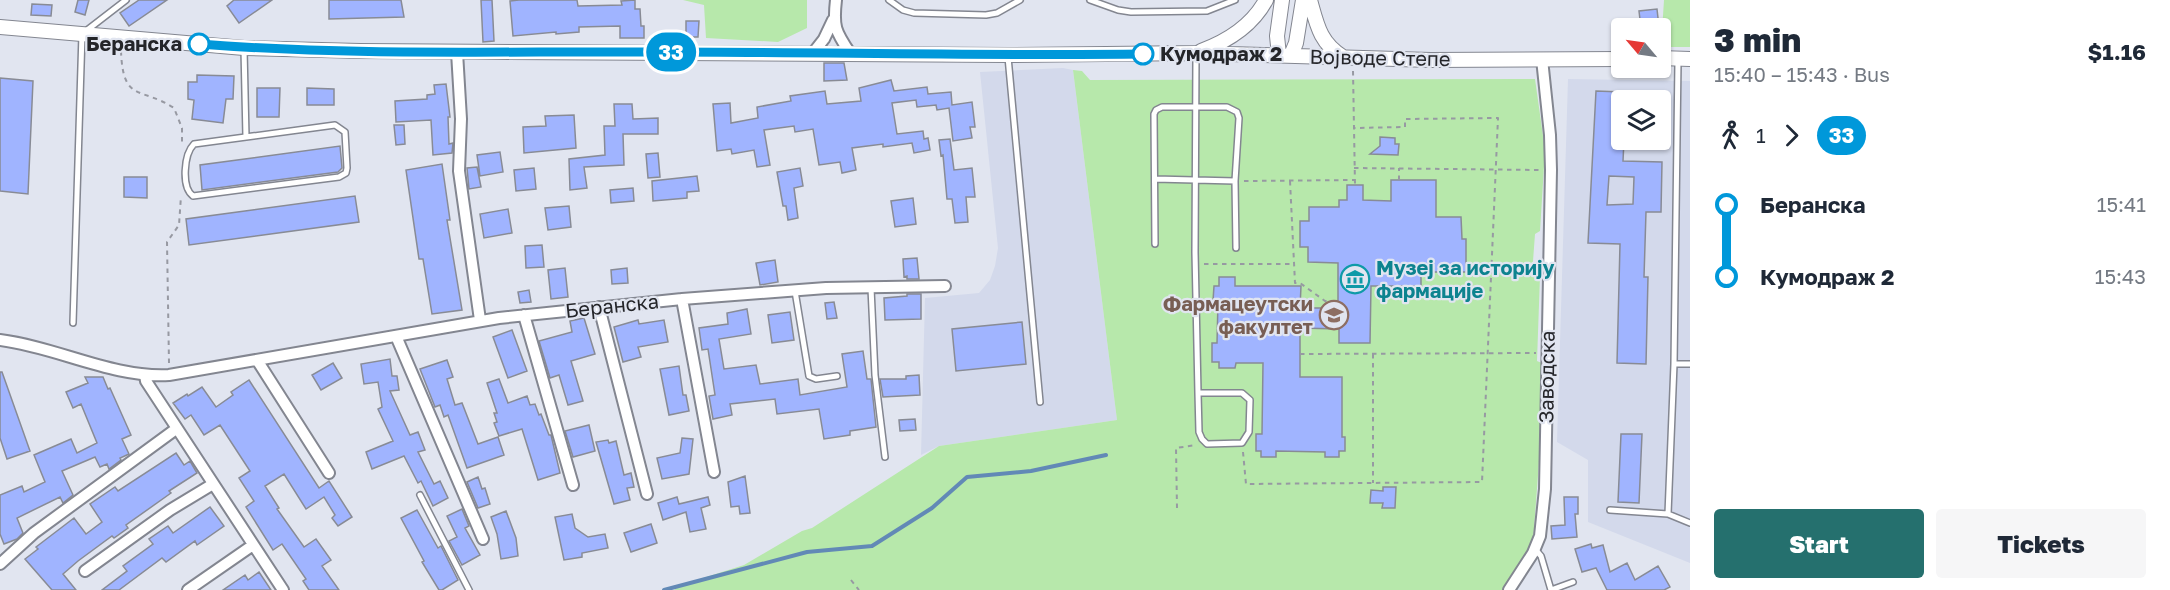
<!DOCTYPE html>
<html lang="en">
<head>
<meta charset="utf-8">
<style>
	:root { --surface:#fff; --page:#f6f6f7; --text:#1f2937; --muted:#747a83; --accent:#25706e }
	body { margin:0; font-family:"Golos Text",sans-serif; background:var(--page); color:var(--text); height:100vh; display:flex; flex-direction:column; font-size:22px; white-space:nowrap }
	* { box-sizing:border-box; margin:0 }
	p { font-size:20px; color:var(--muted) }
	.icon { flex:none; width:33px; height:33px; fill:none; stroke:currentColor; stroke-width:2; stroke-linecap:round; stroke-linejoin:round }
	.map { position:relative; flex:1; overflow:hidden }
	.details { display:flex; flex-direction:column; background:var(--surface); width:480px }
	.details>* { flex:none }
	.badge { padding:0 12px; border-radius:20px; font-size:21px; line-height:39px }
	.needle { width:39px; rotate:299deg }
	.fabs { position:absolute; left:1611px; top:18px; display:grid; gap:12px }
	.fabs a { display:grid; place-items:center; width:60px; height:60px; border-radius:6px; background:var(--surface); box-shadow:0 2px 4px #0004; font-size:30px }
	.map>.badge { position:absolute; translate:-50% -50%; box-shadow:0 0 0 3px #fff }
	.legs { display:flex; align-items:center; gap:9px; height:66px; padding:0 24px; font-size:20px }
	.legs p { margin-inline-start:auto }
	.head { display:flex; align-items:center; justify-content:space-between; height:102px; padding:0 24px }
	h1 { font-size:33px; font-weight:800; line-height:45px }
	.action { display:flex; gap:12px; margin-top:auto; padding:12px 24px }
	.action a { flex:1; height:69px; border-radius:6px; background:var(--accent); color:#fff; font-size:24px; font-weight:800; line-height:69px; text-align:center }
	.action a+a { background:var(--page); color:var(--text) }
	ul { padding:0 24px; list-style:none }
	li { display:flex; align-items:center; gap:21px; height:72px; font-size:22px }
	li i { display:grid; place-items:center; width:9px; height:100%; margin:0 8px; background:currentColor }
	li i::after { content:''; width:15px; height:15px; margin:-8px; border:4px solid; border-radius:50%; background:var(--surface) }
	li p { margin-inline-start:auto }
	li:first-child i { background:linear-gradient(#0000 50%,currentColor 0) }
	li:last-child i { background:linear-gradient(currentColor 50%,#0000 0) }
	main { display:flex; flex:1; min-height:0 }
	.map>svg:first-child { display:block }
	.built { fill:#d3d9eb; fill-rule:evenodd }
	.green { fill:#b7e8ab }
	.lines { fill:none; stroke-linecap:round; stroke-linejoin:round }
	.stream { stroke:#6289b6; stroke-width:4 }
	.building { fill:#a0b4ff; stroke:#888b95; stroke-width:1.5; fill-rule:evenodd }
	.service-casing { stroke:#838690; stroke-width:8 }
	.minor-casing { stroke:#838690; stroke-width:14 }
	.tertiary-casing { stroke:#838690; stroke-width:16 }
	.path { stroke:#9799a2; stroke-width:2; stroke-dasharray:4.5 4.5; stroke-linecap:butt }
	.service { stroke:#fff; stroke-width:5 }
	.minor { stroke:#fff; stroke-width:10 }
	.tertiary { stroke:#fff; stroke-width:14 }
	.line-1-casing { stroke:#fff; stroke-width:14 }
	.line-1 { stroke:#0098da; stroke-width:9 }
	.stop-1-dot { fill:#fff; stroke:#0098da; stroke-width:3 }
	.labels { text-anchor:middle; stroke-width:4.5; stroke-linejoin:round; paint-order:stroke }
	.stop-label { font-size:20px; font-weight:bold; fill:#242529; stroke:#e1e5f0; text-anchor:end }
	.street-label { font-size:20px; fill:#242529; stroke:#e1e5f0 }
	.culture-label { font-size:20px; font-weight:bold; fill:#0d838f; stroke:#e1e5f0; text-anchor:start }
	.education-label { font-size:20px; font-weight:bold; fill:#785e54; stroke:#e1e5f0; text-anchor:end }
</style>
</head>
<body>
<main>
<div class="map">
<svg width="1690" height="590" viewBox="0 0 1690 590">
	<rect width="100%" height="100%" fill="#e1e5f0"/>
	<path class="built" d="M1063 68 1073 70 1117 420 939 446 921 455 925 298 979 293 990 280 995 266 998 248 980 72Z
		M1568 79 1690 81V563L1588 522V460L1557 442ZM1622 100H1660V140H1622Z"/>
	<path class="green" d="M683 0H807V28L778 42 706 38 704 5Z
		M1664 0H1690V47H1661Z
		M1073 70 1082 71 1090 80 1535 79 1545 150 1540 231 1535 234 1532 275 1540 276 1537 361 1544 364 1541 435 1533 542 1504 590H674L681 585 744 565 802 531 812 528 939 446 1117 420Z"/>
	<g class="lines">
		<path class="stream" d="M664 590 807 552 872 546 932 508 967 477 1031 471 1106 455"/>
	</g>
	<path class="building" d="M78 0H89L85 15 75 12Z
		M139 0H167L129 26 120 13Z
		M234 0H272L239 23 227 6Z
		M329 0H401L404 17 329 19Z
		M481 0H492L494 41 483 42Z
		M519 0H577L578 6 622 5 621 1 635 0V9H640L641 26H644V38H620V26L579 27V32L556 34V32L513 36 510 1Z
		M32 4 52 5 51 16 31 15Z
		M1657 9 1659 27 1641 28 1639 11Z
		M686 21H699L698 37H686Z
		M824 63H844L847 80 824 81Z
		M197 75 234 76 233 99H226L223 123 192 119 194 100 188 99V82H197Z
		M0 78 33 81 28 194 0 191Z
		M891 80 894 91 927 87 928 94 951 92 952 105 972 102 975 127H970L972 138 953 141 949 108 937 110 936 105 917 107 916 100 892 103 897 134 923 131 924 139 928 138 930 150 914 153 912 143 883 147V144L852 148 856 170 842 173 840 162 819 165 813 129 795 132 794 126 764 130 770 165 757 167 754 150 732 154 731 149 717 151 713 104 730 103 731 123 758 118 757 107 791 101 790 96 825 91 827 104 861 101 859 88Z
		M446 84 450 117H448L449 144 453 143 452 153 433 155 431 120 396 122 395 101 427 99V95L435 94 434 85Z
		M257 88H280L279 117H257Z
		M307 88 334 89V105H307Z
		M1596 91 1622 92V140H1624L1623 161 1662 162 1661 212H1646L1644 277H1648L1646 364 1617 363 1620 244 1588 243ZM1609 176 1634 177 1633 204 1607 205Z
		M614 104H632L633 119 658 118V134H623L624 165 584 167 587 188 570 190 569 159 605 155 604 126H615Z
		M574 115 576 148 524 153 523 127 546 126 545 116Z
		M394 125H404L405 144 396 145Z
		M1380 137 1395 138V144H1399L1398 155 1370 154 1380 146Z
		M950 139 954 170 972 168 975 197H966L968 222 955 223 952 199H947L943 155 941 156 939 140Z
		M340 146 342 168 338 172 202 190 200 165Z
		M500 152 503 172 480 176 477 155Z
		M658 153 660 177 648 178 646 154Z
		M442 164 450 220H447L462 310 432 314 423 259H419L406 170Z
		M477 167 481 187 469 189 467 168Z
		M534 168 536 189 516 191 514 170Z
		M800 168 803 186 794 188 798 218 788 220 786 206H783L777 172Z
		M697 176 699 191 687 192V198L653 201 652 181Z
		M124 177H147V198L124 197Z
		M1391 180H1436V217H1461L1462 239H1466V272H1421V286H1371L1370 343H1339V329L1300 328V377H1342V437H1345V451H1339V457H1325V452L1276 451V457H1261V451H1256V434H1262L1263 363H1236L1235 368H1219V362H1212V343H1217L1218 301H1213L1214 286H1219V277H1235V286H1301L1300 308H1338V263L1308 262V247H1300V221H1309V207H1339V200H1347V185H1363V200L1391 201Z
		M633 188 634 201 611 203 610 190Z
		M355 196 359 222 189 245 186 219Z
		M913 198 916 224 895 227 891 201Z
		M569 206 571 227 548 230 545 208Z
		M508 209 512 233 484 238 480 214Z
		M542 245 544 267 526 268 525 246Z
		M917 258 919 279H907V276L904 277 903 259Z
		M775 260 778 282 760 285 756 263Z
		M565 268 568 297 551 299 548 270Z
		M627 268 628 283 612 284 611 270Z
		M529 290 531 302 520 303 518 292Z
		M907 294H921V319L885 320 884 298 907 296Z
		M834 302 837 318 827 319 825 303Z
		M747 309 751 334 719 339 724 369 756 365 760 384 798 379 800 395 847 387 842 354 863 351 867 379H871L876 427 850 431V435L824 439 819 409 777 414 775 399 730 404 732 415 713 419 709 396 715 395 708 349 702 350 699 328 728 324 727 313Z
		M790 312 794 340 772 343 768 315Z
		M584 318 595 354 571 361 583 401 568 405 559 375 550 378 539 341 572 332 570 321Z
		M638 320 639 324 664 320 668 342 638 347 641 357 623 362 614 327Z
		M1022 322 1026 364 956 371 952 329Z
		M512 330 527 371 508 378 493 337Z
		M390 359 392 376H397L399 390 390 391 410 435 418 432 425 450 418 452 434 484 440 481 448 498 433 506 421 481 418 483 404 456 372 469 366 452 393 441 378 409 382 407 378 382 364 384 361 364Z
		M447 360 453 377 447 379 455 405 462 403 478 444 498 437 504 455 467 468 448 415 444 417 440 405 435 407 420 369Z
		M333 363 342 378 321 390 312 375Z
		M679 366 683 395H686L689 411 669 415 660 369Z
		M0 372H2L30 451 7 459 0 438Z
		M919 375 920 395 883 397 880 379H906V376Z
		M85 377H103L108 389 110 388 131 435 122 439 129 454 120 458 121 460 109 469 107 464 100 467 95 457 62 471 73 495 63 503 60 497 17 518 23 533 17 539 4 544 0 534V495L22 486 24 492 45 482 34 455 71 439 77 453 97 443 81 404 73 408 66 392 88 383Z
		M499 379 508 403 527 396 530 405 535 404 539 415 541 414 549 435H551L560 473 538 480 522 429 499 436 494 423 497 422 494 413H497L487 383Z
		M249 380 319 488 329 481 352 517 338 526 332 518 335 515 324 497 306 509 284 474 265 486 279 508 277 509 304 547 316 539 331 560 322 566 339 590H309L303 581 306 579 282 544 273 550 246 507 254 501 239 478 250 471 233 445 220 425 204 435 191 415 185 419 173 403 187 394 188 396 202 387 216 407 233 395 231 392Z
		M915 419 916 430 900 431 899 420Z
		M589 425 595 451 573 457 565 431Z
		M1621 434H1642L1639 503 1618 502Z
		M682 438 693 439 689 474 662 479 657 458 680 453Z
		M608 440 609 443 616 441 624 475 631 473 634 487 627 488 630 500 614 504 596 442Z
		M176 453 184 465 190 461 197 473 169 491 171 493 126 525 128 528 114 538 112 536 78 561 63 574 76 590H52L25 559 38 549 36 547 74 518 86 534 102 522 90 504 115 487 118 491Z
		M745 476 750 513 740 514 739 506 731 507 728 482Z
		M478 477 482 489 485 488 490 504 478 508 467 482Z
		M1383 487H1396L1395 508H1382L1383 503H1370L1371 490 1383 491Z
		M677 497 679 504 708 497 710 505 701 508 706 529 690 532 686 512 663 520 658 503Z
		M1564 497H1578V514H1575L1577 537 1552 539 1551 526 1565 525Z
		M210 507 224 526 197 545 195 541 166 562 162 558 119 590H102L127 571 123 566 153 544 149 539 168 526 173 533Z
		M462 509 469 526 465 528 480 555 462 565 449 541 457 537 447 516Z
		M417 510 438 548 441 546 458 580 442 590H439L422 562 424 561 401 518Z
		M506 511 516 538 518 556 501 559 497 534 491 517Z
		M572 514 575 528 588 537 605 534 608 548 582 553V557L564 560 555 517Z
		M651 524 657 543 631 552 624 533Z
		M1591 544 1592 548 1603 545 1610 572 1627 563 1635 580 1658 566 1670 587 1664 590H1607L1596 568 1582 572 1575 549Z
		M259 572 271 590H223L245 575 248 580Z"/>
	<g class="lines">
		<g class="service-casing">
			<path id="service" d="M889 0 903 10 914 13 986 15 997 13 1020 0
				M1090 0 1118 10 1131 12 1207 11 1235 0
				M244 49 246 137
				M1196 55 1195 252 1198 393 1199 432 1202 439 1207 444 1242 443 1249 432 1250 400 1242 393H1198
				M1008 57 1040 402
				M335 125 345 132 347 168 346 173 339 177 193 196C181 187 184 154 194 144Z
				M1155 179 1235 181
				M1155 244 1154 114 1156 110 1162 107H1227L1237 112 1239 118 1235 181 1236 248
				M871 288 875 375 885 457
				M795 291 809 376 816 379 837 376
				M73 323 82 34 126 0
				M1674 364H1690
				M420 495 469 590
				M1610 510 1668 514 1674 364 1678 61
				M1668 514 1690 523
				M1535 549 1541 556 1551 590
				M1551 590 1573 582"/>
		</g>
		<g class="minor-casing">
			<path id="minor" d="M836 0C833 26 835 31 850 53
				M457 52 461 119 459 171 480 320
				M813 53 824 39 833 20
				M682 299 714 472
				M599 307 647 494
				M524 315 573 485
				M396 336 483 539
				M0 340C57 347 112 378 169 375L499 318 682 299 826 288 945 286
				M257 360 329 473
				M145 375 146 381 283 590
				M0 564 34 533 176 429
				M85 571 170 510 213 484
				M188 590 253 545
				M1509 590 1533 553 1540 536 1545 489 1551 170 1550 135 1542 59"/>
		</g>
		<g class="tertiary-casing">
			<path id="tertiary" d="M1310 0C1317 25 1320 43 1343 57
				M0 27 244 48 360 51 1008 55 1196 53 1431 60 1622 59
				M1201 51C1228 41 1252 26 1266 0
				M1279 55 1277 36 1282 0
				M1291 55 1296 43 1303 0
				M1660 58 1690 59"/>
		</g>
		<path class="path" d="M121 51C123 103 140 86 174 108L182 128V145
			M1353 71 1355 185
			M1354 168 1540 170
			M1399 180V168
			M1244 181 1355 180
			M1290 181 1295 283H1300L1325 301 1338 302
			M1204 264H1294
			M1300 354 1536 353
			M1373 354V483
			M169 363 167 242 179 225 181 196
			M1243 452 1246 484 1482 482 1498 118 1405 119V127L1354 128
			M1177 508 1176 448 1196 445
			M851 580 859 590"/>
		<use href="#service" class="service"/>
		<use href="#minor" class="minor"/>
		<use href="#tertiary" class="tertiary"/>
	</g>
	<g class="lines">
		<g class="line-1-casing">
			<path id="line-1" d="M199 44C352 56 506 51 659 52 821 52 982 56 1143 54"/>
		</g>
		<use href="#line-1" class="line-1"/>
	</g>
	<defs>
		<g id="museum-ring" transform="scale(1.5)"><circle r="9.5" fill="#e1e5f0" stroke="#0f9aa8" stroke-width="1.5"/><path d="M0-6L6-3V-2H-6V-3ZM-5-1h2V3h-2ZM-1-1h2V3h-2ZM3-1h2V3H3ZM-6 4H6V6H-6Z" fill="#0f9aa8"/></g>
		<g id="university-ring" transform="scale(1.5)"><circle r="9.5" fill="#e1e5f0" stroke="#8d6e63" stroke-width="1.5"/><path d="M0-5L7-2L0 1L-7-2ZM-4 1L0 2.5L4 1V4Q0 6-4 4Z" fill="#8d6e63"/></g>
	</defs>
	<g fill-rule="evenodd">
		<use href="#museum-ring" x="1355" y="279"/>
		<use href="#university-ring" x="1334" y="315"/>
	</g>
	<g class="stop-1-dot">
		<circle cx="199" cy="44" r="10"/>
		<circle cx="1143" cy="54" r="10"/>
	</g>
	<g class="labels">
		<g class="stop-label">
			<text x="182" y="51">Беранска</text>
			<text x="1160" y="61" text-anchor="start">Кумодраж 2</text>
		</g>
		<g class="street-label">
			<text transform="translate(1380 58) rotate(1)" y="7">Војводе Степе</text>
			<text transform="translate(612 306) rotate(-6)" y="7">Беранска</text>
			<text transform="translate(1547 377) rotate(-89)" y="7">Заводска</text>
		</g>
		<g class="culture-label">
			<text x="1376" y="275">Музеј за историју<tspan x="1376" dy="23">фармације</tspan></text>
		</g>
		<g class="education-label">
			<text x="1313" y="311">Фармацеутски<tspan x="1313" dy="23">факултет</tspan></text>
		</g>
	</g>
</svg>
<div class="fabs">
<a><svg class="needle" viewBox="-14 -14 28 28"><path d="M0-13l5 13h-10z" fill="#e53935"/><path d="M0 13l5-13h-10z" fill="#747a83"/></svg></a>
<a><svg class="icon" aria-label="layers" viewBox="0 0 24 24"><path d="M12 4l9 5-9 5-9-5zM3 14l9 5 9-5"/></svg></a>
</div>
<b class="badge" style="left:671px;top:52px;background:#0098da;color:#fff">33</b>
</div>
<section class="details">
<div class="head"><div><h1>3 min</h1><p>15:40 – 15:43 · Bus</p></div><b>$1.16</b></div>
<div class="legs"><svg class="icon" aria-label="walk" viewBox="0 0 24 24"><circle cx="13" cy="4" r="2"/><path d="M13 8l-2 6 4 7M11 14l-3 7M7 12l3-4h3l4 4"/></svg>1<svg class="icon" aria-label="forward" viewBox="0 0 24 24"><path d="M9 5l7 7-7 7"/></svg><b class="badge" style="background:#0098da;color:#fff">33</b></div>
<ul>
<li><i style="color:#0098da"></i><b>Беранска</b><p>15:41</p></li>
<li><i style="color:#0098da"></i><b>Кумодраж 2</b><p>15:43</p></li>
</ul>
<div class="action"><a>Start</a><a>Tickets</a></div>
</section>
</main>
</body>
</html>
